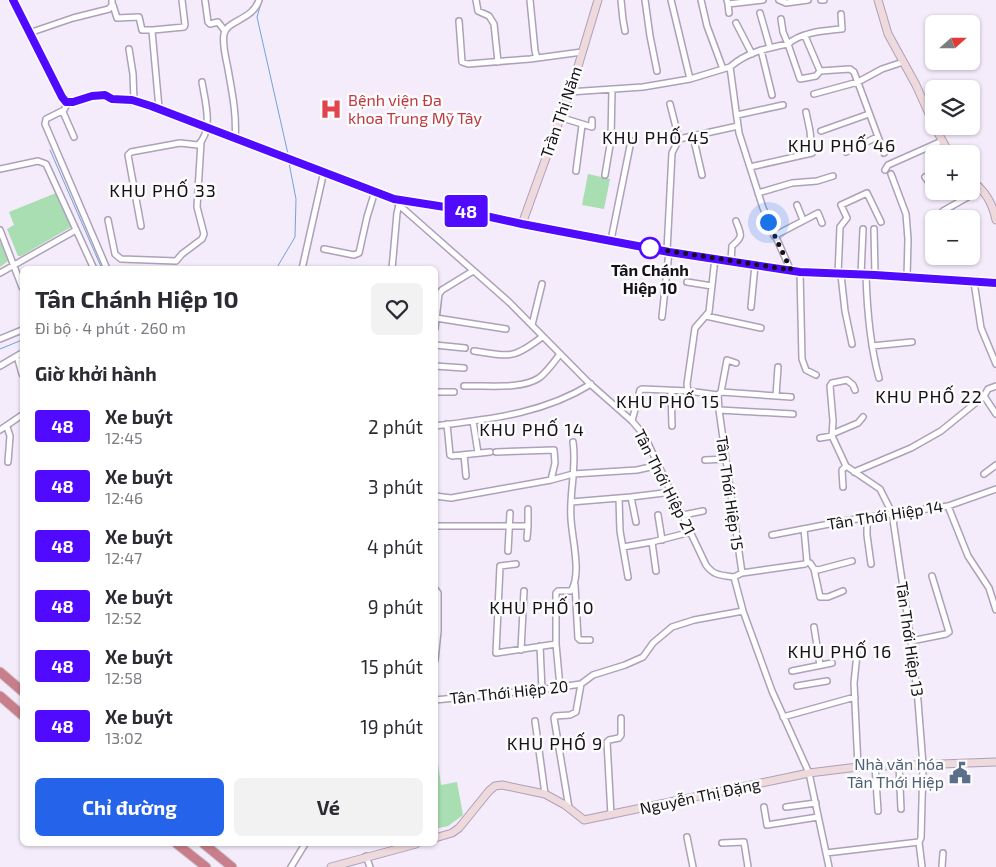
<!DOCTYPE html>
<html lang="vi">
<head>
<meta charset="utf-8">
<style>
	:root { --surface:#fff; --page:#f2f2f3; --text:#2b2b33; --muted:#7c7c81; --accent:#2563eb }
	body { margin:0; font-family:"Exo 2",sans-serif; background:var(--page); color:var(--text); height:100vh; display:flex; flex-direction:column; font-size:19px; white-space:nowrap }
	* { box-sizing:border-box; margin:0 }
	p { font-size:16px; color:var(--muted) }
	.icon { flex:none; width:28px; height:28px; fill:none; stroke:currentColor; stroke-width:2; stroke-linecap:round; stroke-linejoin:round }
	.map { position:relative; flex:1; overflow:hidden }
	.sheet { position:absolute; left:20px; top:266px; width:418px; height:580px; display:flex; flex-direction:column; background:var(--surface); border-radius:8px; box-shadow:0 1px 4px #0004 }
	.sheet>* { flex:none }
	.badge { padding:0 10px; border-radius:4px; font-size:18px; line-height:32px }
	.needle { width:32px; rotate:69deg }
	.buttons { position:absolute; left:925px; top:15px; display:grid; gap:10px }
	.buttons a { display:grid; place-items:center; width:55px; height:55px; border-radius:8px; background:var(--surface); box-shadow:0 1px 4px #0004; font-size:25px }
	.you { position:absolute; width:25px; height:25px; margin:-12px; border:4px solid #fff; border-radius:50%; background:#1a73e8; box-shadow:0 0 0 8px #1a73e833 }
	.map>.badge { position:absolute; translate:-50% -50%; box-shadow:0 0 0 2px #fff }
	h2 { padding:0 15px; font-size:19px; line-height:45px }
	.round { display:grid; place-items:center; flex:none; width:52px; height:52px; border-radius:8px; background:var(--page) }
	.summary { display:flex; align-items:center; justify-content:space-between; height:85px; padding:0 15px }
	h1 { font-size:24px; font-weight:700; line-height:38px }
	.cta { display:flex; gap:10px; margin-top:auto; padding:10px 15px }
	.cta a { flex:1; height:58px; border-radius:8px; background:var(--accent); color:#fff; font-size:20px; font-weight:700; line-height:58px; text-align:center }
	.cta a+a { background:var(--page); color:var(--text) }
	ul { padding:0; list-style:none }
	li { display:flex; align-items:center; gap:15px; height:60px; padding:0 15px }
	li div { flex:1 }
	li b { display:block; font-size:19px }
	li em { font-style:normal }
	li .badge { min-width:55px; font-weight:700; text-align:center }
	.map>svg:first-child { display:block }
	.green { fill:#a8deb1 }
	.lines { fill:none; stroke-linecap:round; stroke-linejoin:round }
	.stream { stroke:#71a3df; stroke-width:1 }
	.street-casing { stroke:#aea0b9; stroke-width:8 }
	.secondary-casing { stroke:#aea0b9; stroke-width:9 }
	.highway-casing { stroke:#d0cfd1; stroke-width:11 }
	.street { stroke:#fff; stroke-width:5 }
	.secondary { stroke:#eed9dc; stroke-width:7 }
	.highway { stroke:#c87f8b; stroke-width:9 }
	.line-casing { stroke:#fff; stroke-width:11 }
	.line { stroke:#4f0aff; stroke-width:8 }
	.walk { stroke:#161019; stroke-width:5; stroke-dasharray:0 9 }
	.stop-dot { fill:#fff; stroke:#4f0aff; stroke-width:2.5 }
	.labels { text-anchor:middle; stroke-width:5; stroke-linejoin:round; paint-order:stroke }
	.health-label { font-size:16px; fill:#be3a42; stroke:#fcfcfc; text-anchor:start }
	.street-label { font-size:16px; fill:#161019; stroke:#fcfcfc }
	.stop-label { font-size:16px; font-weight:bold; fill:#161019; stroke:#fcfcfc }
	.service-label { font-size:16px; fill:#4e5e75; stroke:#fcfcfc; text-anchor:end }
	.neighbourhood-label { font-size:18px; letter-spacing:1px; fill:#161019; stroke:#fcfcfc }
</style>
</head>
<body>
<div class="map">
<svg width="996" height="867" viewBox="0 0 996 867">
	<rect width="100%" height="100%" fill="#f4ebfb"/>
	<path class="green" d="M588 174 610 179 604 209 582 205Z
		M56 193 71 227 21 256H18L7 229 14 225 9 212Z
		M0 241 8 261 0 267Z
		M435 742 441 785 457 782 463 815 448 826 435 829Z"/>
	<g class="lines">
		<path class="stream" d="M262 0 257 17 288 154
			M50 150 102 269
			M276 269 295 237 296 199 289 163
			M0 349 22 340"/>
		<g class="street-casing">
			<path id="street" d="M205 0 208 22 210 24 218 22 225 31
				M476 0 478 11 489 16 494 24 498 62
				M530 0 535 51 537 58
				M621 0 623 20 625 31
				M645 0 650 36 657 71
				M671 0 690 79
				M701 0 707 26 723 69 730 67 739 133 763 208 791 271
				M727 0 728 4 763 0
				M779 0 786 3 808 0
				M821 0H824
				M728 4 729 13
				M113 5 117 18 139 17 142 30H153
				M760 13 770 48
				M781 19 783 32 788 44C802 32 823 31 841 29H842L841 14
				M459 21 462 62 468 64 530 59 582 52
				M736 23 752 54
				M29 33 73 18 109 9 112 5V0
				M805 36 820 71 850 69 854 72 884 153
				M129 49 133 74 134 101
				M761 50 772 95
				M730 67C747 52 767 48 788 44L800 79 816 76 820 71
				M569 92 643 87 690 79 723 69
				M814 94 858 82 882 69 903 62
				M68 102 64 110 46 119 45 124 107 269
				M670 104 679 139 738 126
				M159 108 152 31 153 30 184 27 185 25 182 0
				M63 112 74 137
				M737 115 783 105
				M559 117 592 127V120
				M821 131 869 114
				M693 136 702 175
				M235 139C237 115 232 92 228 69 226 58 222 45 224 34 227 20 253 20 259 0
				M846 152 877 137
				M750 167 812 153 810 131 806 112
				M0 169 38 161 46 164 94 269
				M885 170 888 165 942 141
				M576 171 582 125
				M891 174 906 214 908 239 907 278
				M605 175 611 139 612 89
				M925 177 934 190
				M758 193 792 183 817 181 833 176
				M394 199 399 205 509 302 589 383 632 421 644 435 706 565C714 576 721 575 734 577L743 611 772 691 809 773 829 867
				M797 205 803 220
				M946 219 943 211 973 194 979 186
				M108 220 115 254 121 259 176 261 182 254 202 239 204 234 197 207 201 142
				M141 226 128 155 131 152 180 143 198 145C214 130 205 101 202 82
				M874 229 875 275
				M0 230 22 287
				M774 236 818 213 822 223
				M611 240 631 141
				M324 249 354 255 359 253 367 217 375 191
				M667 251 672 153 679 139
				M715 258 709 312 695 328 687 384 688 391 718 395 719 410 742 573 734 577
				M731 261 732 246C744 236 741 235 736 221
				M302 269 324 171
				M392 269 397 213 399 205
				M800 272 802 359 806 370 816 375
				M0 273 76 230
				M838 275 840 227 847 218 841 205 867 193 881 222
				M841 275 845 311 852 344
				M861 275 863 229
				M866 275C867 309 870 345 879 378
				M687 282 712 286
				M974 282 981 328 996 364
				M751 307 755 265
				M706 316 761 328
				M662 317 669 252
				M436 318 506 329
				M532 325 542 284
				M435 328 439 294 442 290 473 271
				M0 339 22 330
				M435 345 465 348
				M872 346 912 342
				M474 351C510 356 512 360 542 337
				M17 356 22 374
				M0 366 22 353
				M435 366 464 368
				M464 386C486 385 520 390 539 378 547 372 554 362 560 354
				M671 391 672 426
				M435 392H454
				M721 392 727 360 736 363
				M718 395 721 392 791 397
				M776 396 778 367
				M984 396 996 414
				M719 410 793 414
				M473 421 478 453
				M632 421 640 390 642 389 688 391
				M447 424 450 455 452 456 490 452
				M435 426C489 419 543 414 591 384
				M7 427 10 436 8 462
				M0 430 22 415
				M832 434 858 423 863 417
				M832 436 833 421 830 386 832 383 847 380 853 385 855 390
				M820 438 832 436 846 466 880 489 892 513 911 641 918 701 923 765 921 838 919 842 826 853
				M464 455 466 476
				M705 460 726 459
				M854 472 911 448 941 431 984 396 988 389 996 386
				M984 474 996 465
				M551 480 573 474 637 470 659 465
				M843 487 842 470 846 466
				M435 496 451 498 551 480 555 463 554 450 496 452
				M631 497 672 492
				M619 498 620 531 628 577
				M571 502 631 497 636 522
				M948 506 968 556 989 588 996 610
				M658 515 662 540
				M683 515 703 511
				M867 517V535L871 564
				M435 526H528V509
				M772 535 850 520 948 506 996 489
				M527 538 528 526
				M652 542 656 571
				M623 547 652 542 691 532
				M508 551 510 513
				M807 562 810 563 814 569 820 597H828L843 591
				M516 564 500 566 496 653 556 644V593L558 591H571C582 574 572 539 571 519 569 493 577 468 573 442
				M814 569 818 570 852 561
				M742 573 805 564 807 562 804 529
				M575 585 578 638 580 640H590
				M435 589 438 593V631L435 660
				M814 627 820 665
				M911 641 946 634 949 632 932 576
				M556 644 560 687
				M540 646 542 690
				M521 650 524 591
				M857 654 854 683 858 767
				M792 671 832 663
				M797 686 827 681
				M435 700 546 689 581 684 593 675 625 665 643 657 653 643 672 627 694 620 743 611
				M783 717 855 697
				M535 721 545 794
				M899 765 901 809
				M875 766 878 811
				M764 807 767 825 818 817
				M786 807 816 803
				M569 808 554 718 555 716 570 715 576 712 581 684
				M611 815 607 742 609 740 619 738 621 735V718
				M687 837 693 867
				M919 842 922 867
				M722 843 744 842 748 867
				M366 856 370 867
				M291 867 305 844
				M942 867 943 853"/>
		</g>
		<g class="secondary-casing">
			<path id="secondary" d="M13 0 62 97 66 101 71 102 92 96 105 95 112 99 132 101 151 106 394 199 445 207 522 224 669 252 800 272 875 275 996 283
				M878 0 888 34 916 85 934 125
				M934 126 950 154
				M971 180C986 192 992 202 996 220
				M522 224 573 83 598 0
				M435 838 452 833 459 828 489 791 495 786 502 785 545 794 565 805 584 820 809 773 858 767 996 762
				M331 867 416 844"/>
		</g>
		<g class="highway-casing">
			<path id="highway" d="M0 672 22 691
				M0 696 22 715
				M177 844 206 867
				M204 844 232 867"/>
		</g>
		<use href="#street" class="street"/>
		<use href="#secondary" class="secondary"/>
		<use href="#highway" class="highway"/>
	</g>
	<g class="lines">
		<g class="line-casing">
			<path id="line" d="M13 0 62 97 66 102H73L92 96 105 95 112 99 132 100 151 106 394 199 445 207 522 224 669 252 800 272 875 275 996 283"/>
		</g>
		<use href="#line" class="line"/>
		<path class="walk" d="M650 248 791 270 768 222"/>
	</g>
	<defs>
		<g id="hospital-bare" transform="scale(1.725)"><path d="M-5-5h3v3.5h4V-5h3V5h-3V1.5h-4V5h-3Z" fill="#e0444e" stroke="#fcfcfc" stroke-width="2.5" paint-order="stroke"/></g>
		<g id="civic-bare" transform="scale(1.725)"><path d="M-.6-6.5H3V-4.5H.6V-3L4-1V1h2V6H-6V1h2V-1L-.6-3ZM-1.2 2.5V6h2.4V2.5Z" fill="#5c6f8a" stroke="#fcfcfc" stroke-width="2.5" paint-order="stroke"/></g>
	</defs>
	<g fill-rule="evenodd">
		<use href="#hospital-bare" x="331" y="109"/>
		<use href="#civic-bare" x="960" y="773"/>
	</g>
	<circle class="stop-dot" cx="650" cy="248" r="10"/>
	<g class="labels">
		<g class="health-label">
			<text x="348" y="106">Bệnh viện Đa<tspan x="348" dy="18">khoa Trung Mỹ Tây</tspan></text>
		</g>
		<g class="street-label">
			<text transform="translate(561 112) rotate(-71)" y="6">Trần Thị Năm</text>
			<text transform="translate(665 482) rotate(63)" y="6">Tân Thới Hiệp 21</text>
			<text transform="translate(730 493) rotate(82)" y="6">Tân Thới Hiệp 15</text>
			<text transform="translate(885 515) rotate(-9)" y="6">Tân Thới Hiệp 14</text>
			<text transform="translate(910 639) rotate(82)" y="6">Tân Thới Hiệp 13</text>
			<text transform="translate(509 692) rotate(-6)" y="6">Tân Thới Hiệp 20</text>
			<text transform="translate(700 796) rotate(-12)" y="6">Nguyễn Thị Đặng</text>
		</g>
		<g class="stop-label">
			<text x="650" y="276">Tân Chánh<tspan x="650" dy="18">Hiệp 10</tspan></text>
		</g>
		<g class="service-label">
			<text x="944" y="770">Nhà văn hóa<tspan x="944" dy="18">Tân Thới Hiệp</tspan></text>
		</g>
		<g class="neighbourhood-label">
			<text x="656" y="144">KHU PHỐ 45</text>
			<text x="842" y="152">KHU PHỐ 46</text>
			<text x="163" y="197">KHU PHỐ 33</text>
			<text x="929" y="403">KHU PHỐ 22</text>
			<text x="668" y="408">KHU PHỐ 15</text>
			<text x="532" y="436">KHU PHỐ 14</text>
			<text x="542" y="614">KHU PHỐ 10</text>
			<text x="840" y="658">KHU PHỐ 16</text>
			<text x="555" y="750">KHU PHỐ 9</text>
		</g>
	</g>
</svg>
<div class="buttons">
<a><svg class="needle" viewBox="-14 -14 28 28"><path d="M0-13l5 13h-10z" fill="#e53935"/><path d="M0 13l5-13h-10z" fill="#7c7c81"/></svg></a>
<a><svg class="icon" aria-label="layers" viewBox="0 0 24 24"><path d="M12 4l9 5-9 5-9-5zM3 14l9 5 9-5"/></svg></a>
<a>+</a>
<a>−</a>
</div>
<div class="you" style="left:768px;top:222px"></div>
<b class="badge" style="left:466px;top:211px;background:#4f0aff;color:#fff">48</b>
<section class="sheet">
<div class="summary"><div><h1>Tân Chánh Hiệp 10</h1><p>Đi bộ · 4 phút · 260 m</p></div><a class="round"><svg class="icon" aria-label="heart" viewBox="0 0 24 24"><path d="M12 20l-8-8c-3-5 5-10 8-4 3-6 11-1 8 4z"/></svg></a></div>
<h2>Giờ khởi hành</h2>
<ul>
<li><span class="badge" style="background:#4f0aff;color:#fff">48</span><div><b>Xe buýt</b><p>12:45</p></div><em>2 phút</em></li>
<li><span class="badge" style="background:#4f0aff;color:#fff">48</span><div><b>Xe buýt</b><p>12:46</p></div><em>3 phút</em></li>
<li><span class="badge" style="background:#4f0aff;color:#fff">48</span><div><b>Xe buýt</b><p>12:47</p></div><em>4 phút</em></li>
<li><span class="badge" style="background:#4f0aff;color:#fff">48</span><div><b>Xe buýt</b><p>12:52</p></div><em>9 phút</em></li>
<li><span class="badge" style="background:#4f0aff;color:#fff">48</span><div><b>Xe buýt</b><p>12:58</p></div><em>15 phút</em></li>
<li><span class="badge" style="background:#4f0aff;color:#fff">48</span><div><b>Xe buýt</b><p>13:02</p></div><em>19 phút</em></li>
</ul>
<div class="cta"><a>Chỉ đường</a><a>Vé</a></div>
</section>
</div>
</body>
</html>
